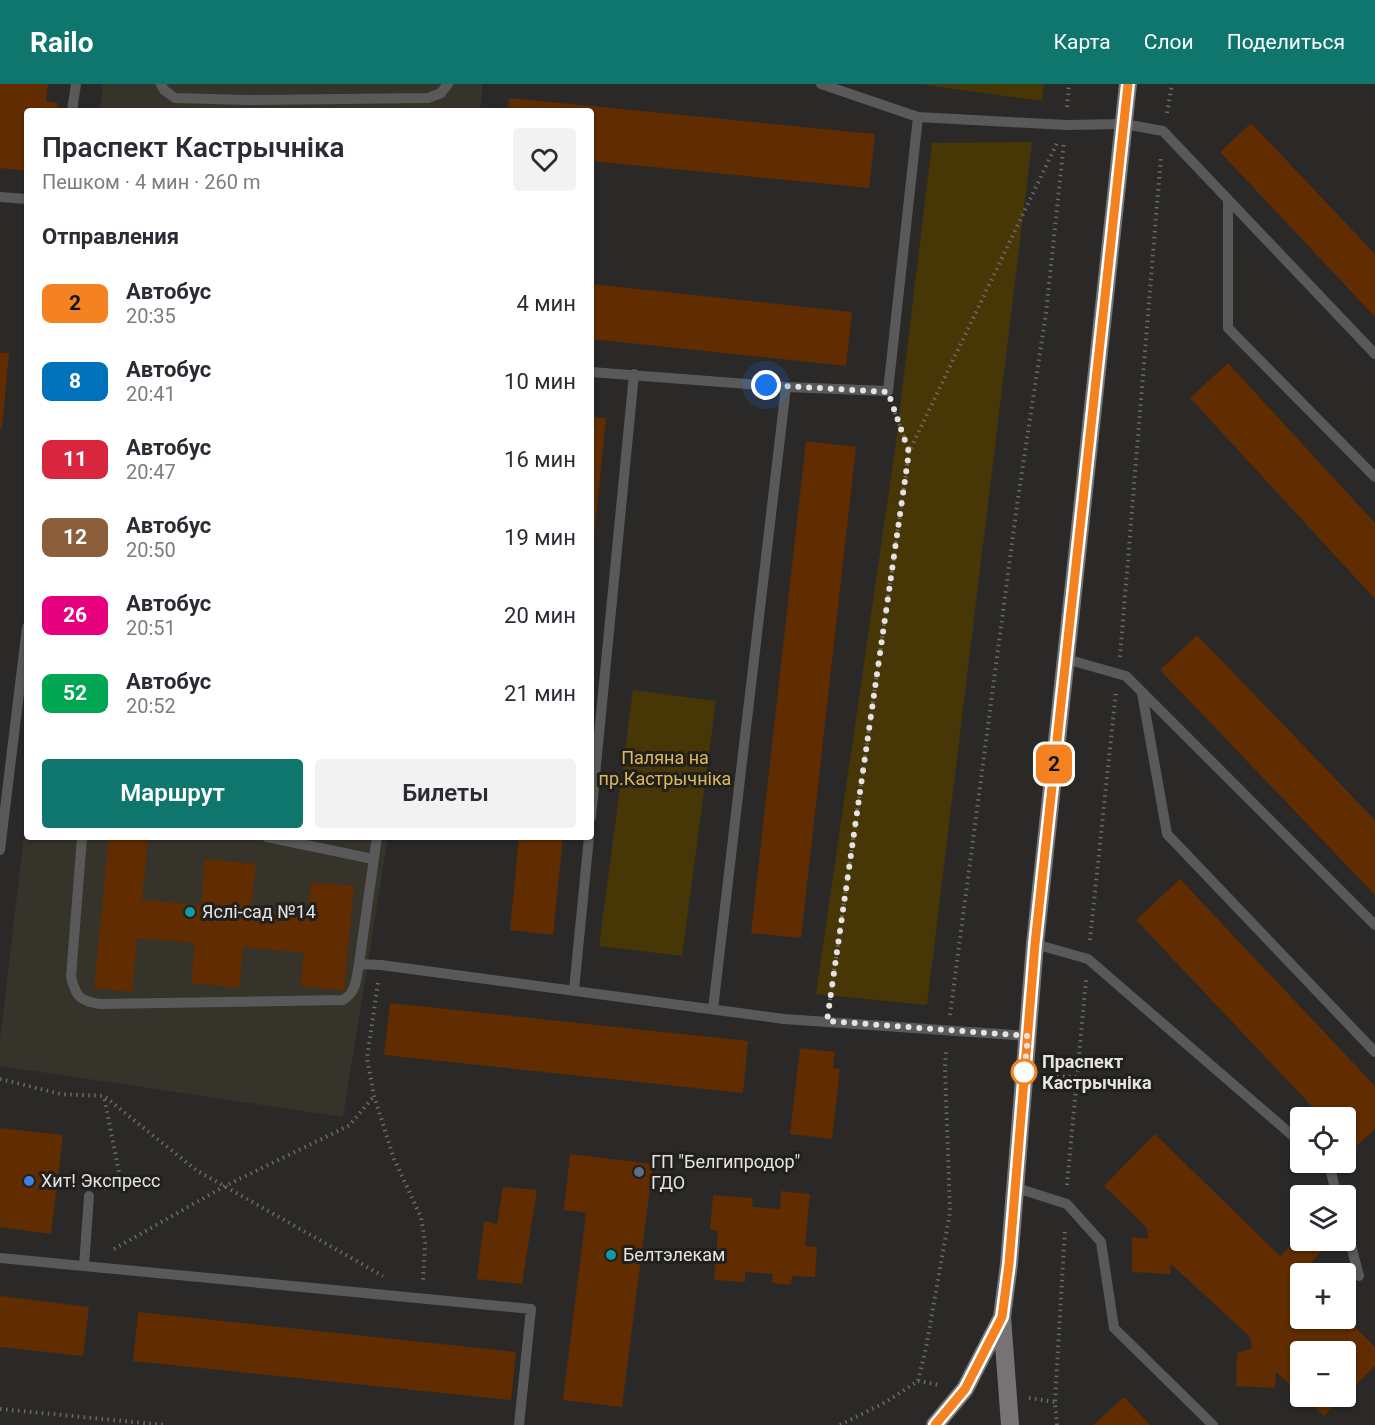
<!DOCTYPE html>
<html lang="ru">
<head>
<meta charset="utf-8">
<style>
	:root { --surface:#fff; --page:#f2f2f3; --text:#2b2b33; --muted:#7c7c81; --accent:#0f766e }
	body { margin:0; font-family:Roboto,sans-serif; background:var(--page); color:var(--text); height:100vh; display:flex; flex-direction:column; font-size:22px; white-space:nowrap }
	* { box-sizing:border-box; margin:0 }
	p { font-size:20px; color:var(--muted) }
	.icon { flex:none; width:33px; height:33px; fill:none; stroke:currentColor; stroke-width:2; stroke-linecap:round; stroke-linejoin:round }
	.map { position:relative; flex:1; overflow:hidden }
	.side { position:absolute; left:24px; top:24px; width:570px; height:732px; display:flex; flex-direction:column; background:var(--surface); border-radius:6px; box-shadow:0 2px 4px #0004 }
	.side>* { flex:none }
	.badge { padding:0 12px; border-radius:9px; font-size:21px; line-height:39px }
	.controls { position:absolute; left:1290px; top:1023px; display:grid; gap:12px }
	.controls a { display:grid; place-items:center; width:66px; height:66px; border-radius:6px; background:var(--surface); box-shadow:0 2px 4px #0004; font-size:30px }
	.you { position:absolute; width:30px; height:30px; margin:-15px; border:4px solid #fff; border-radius:50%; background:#1a73e8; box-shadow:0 0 0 9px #1a73e833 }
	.map>.badge { position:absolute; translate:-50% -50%; box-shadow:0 0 0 3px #fff }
	h2 { padding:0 18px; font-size:22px; line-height:54px }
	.round { display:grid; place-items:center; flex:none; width:63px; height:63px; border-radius:6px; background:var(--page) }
	.overview { display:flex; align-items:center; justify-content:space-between; height:102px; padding:0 18px }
	h1 { font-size:28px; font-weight:600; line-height:45px }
	.action { display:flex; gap:12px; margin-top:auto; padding:12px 18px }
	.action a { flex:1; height:69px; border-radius:6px; background:var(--accent); color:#fff; font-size:24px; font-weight:600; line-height:69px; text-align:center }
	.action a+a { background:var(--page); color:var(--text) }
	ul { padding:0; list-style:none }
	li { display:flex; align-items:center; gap:18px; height:78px; padding:0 18px }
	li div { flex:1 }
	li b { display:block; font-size:22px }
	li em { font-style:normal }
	li .badge { min-width:66px; font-weight:700; text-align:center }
	header { display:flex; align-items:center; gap:36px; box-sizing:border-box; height:84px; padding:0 30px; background:var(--accent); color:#fff }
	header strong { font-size:28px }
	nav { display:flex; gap:33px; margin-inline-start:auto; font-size:21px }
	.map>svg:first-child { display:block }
	.built { fill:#36332b }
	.green { fill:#483706 }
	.building { fill:#602c00 }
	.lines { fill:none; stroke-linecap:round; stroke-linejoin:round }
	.path { stroke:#6b6a68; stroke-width:4; stroke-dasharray:1.5 4.5; stroke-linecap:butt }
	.lane { stroke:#5a5959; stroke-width:10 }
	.secondary { stroke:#767374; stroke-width:18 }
	.line-casing { stroke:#fff; stroke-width:14 }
	.line { stroke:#f58220; stroke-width:9 }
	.walk { stroke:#e4e3e2; stroke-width:6; stroke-dasharray:0 10.8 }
	.culture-dot { fill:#0f9aa8; stroke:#21201d; stroke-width:2 }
	.stop-dot { fill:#fff; stroke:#f58220; stroke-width:3 }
	.service-dot { fill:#5c6f8a; stroke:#21201d; stroke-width:2 }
	.shop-dot { fill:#3f7fe0; stroke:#21201d; stroke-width:2 }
	.labels { text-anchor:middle; stroke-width:6; stroke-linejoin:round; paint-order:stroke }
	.park-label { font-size:18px; fill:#dfb959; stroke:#21201d }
	.poi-label { font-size:18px; fill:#e4e3e2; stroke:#21201d; text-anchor:start }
	.stop-label { font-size:18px; font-weight:bold; fill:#e4e3e2; stroke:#21201d; text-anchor:start }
</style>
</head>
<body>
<header>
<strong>Railo</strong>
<nav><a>Карта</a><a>Слои</a><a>Поделиться</a></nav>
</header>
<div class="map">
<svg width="1375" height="1341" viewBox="0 0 1375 1341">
	<rect width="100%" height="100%" fill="#2a2927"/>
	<path class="built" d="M103 0H483L480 27H100Z
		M27 725V753H388L343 1033 0 982V957Z"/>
	<path class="green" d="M919 0H1044L1042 17Z
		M1032 58 927 921 816 910 895 366 932 59Z
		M633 606 716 617 682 872 599 862Z"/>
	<path class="building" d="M0 0H48L46 17 58 19 57 27H27V87L0 84Z
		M509 14 875 50 869 104 591 77V27H508Z
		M1251 39 1375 170V233L1220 68Z
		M591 200 852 228 846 282 591 255Z
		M0 269H9L2 345H0Z
		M1228 279 1375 439V515L1190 314Z
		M591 333 606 334 593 462H591Z
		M806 357 856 363 801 854 751 849Z
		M1197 551 1375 736V811L1160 586Z
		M109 753 148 755 142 816 201 821 205 775 256 780 251 825 307 831 311 798 354 802 344 907 300 902 304 869 243 863 239 904 191 899 195 859 137 854 132 908 94 904Z
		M519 753H563L553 851 510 846Z
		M1180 795 1375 1002V1045L1353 1065 1346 1057V1034H1323L1136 836Z
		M390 919 748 957 743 1009 384 971Z
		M800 964 835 968 833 984 840 985 832 1055 790 1050Z
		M0 1044 63 1051 51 1150 0 1143Z
		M1155 1050 1280 1172 1300 1153V1156H1323V1166L1300 1190V1234H1346L1375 1263V1282L1346 1311V1268H1300V1310L1276 1288 1275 1304 1236 1302 1237 1269 1252 1264 1250 1253 1171 1180 1170 1190 1132 1188V1153L1148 1155 1147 1144 1104 1102Z
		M570 1070 653 1080 622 1323 563 1316 586 1129 564 1126Z
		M503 1103 537 1106 522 1200 477 1195 484 1137 497 1140Z
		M781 1107 810 1110 805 1162 817 1163 815 1193 792 1192 791 1201 772 1199 773 1190 745 1188V1198L714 1196 718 1147 710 1146 713 1111 753 1114 752 1123 780 1125Z
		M0 1212 89 1223 83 1272 0 1263Z
		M138 1228 516 1268 511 1316 133 1277Z
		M1303 1312H1344L1324 1332Z
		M1124 1313 1150 1341H1093Z"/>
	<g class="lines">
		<path class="path" d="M1067 23 1069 0
			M1167 29 1172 0
			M893 323 909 367
			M1120 573 1161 72
			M1090 856 1116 607
			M378 899 367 974 374 1012 394 1075 421 1133 425 1159 423 1199
			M829 922 909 368 1058 57
			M950 931 1017 421 1046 229 1064 58
			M1045 992 1077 993
			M0 995 61 1010 104 1012 196 1086 383 1192
			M1067 1101 1086 896
			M104 1105 116 1096 119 1088 104 1013
			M114 1165 225 1102 350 1041 374 1012
			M918 1297 940 1301
			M1029 1314 1055 1318
			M0 1325 165 1341
			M840 1341 886 1318 918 1297 926 1264 950 1128 945 984 946 965
			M1057 1341 1055 1318 1065 1144"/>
		<path class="lane" d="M161 0 164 6 175 14 248 16 428 14 441 9 448 0
			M821 0 918 33
			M72 27 76 0
			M0 113 27 115
			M1228 115V244L1375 393
			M591 288 786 303 888 307 918 33 1066 41 1124 40 1163 47 1375 270
			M1066 575 1126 592 1375 841
			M1142 609 1167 750 1375 968
			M591 733 634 290
			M82 753 71 893C76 913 80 917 100 920L343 916C357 908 356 894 359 880L381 881 784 935 1028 952
			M267 753 373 775
			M0 766 27 543
			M1035 860 1088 875 1300 1058
			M359 880 377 753
			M574 906 589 753
			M713 925 786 303
			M1324 1078 1330 1084 1337 1112
			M1014 1103 1067 1120 1101 1158 1114 1244 1213 1341
			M1346 1142 1359 1192
			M0 1174 531 1225 519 1341
			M84 1182 89 1112"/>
		<path class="secondary" d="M935 1341 965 1305 1001 1235
			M1010 1341 1002 1233 1009 1180 1035 860 1128 0"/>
	</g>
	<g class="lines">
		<g class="line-casing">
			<path id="line" d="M935 1341 965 1305 1002 1233 1009 1180 1035 860 1128 0"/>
		</g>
		<use href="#line" class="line"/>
		<path class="walk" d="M766 301 888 308 909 368 827 937 1028 952 1024 991V988"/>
	</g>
	<g class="culture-dot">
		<circle cx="190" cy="828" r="6"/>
		<circle cx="611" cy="1171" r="6"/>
	</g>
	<circle class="stop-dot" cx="1024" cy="988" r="12"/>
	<circle class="service-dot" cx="639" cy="1088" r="6"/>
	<circle class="shop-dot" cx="29" cy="1097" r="6"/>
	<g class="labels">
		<g class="park-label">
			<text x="665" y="680">Паляна на<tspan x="665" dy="21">пр.Кастрычніка</tspan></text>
		</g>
		<g class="poi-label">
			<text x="202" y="834">Яслі-сад №14</text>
			<text x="651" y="1084">ГП "Белгипродор"<tspan x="651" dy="21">ГДО</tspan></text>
			<text x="41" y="1103">Хит! Экспресс</text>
			<text x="623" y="1177">Белтэлекам</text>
		</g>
		<g class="stop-label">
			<text x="1042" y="984">Праспект<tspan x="1042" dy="21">Кастрычніка</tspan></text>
		</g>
	</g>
</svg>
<div class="controls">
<a><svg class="icon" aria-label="locate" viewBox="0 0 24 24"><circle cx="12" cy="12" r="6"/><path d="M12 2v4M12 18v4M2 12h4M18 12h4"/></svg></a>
<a><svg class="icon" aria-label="layers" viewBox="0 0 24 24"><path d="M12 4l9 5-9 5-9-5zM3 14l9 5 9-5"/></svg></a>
<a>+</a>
<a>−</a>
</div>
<div class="you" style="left:766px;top:301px"></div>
<b class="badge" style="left:1054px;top:680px;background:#f58220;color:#111">2</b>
<section class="side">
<div class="overview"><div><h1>Праспект Кастрычніка</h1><p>Пешком · 4 мин · 260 m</p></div><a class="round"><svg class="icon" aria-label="heart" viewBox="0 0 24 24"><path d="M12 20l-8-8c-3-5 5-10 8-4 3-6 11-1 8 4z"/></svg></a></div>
<h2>Отправления</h2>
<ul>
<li><span class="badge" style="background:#f58220;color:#111">2</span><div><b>Автобус</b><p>20:35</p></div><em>4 мин</em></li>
<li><span class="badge" style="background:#0072bc;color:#fff">8</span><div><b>Автобус</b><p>20:41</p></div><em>10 мин</em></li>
<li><span class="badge" style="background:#d7263d;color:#fff">11</span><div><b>Автобус</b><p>20:47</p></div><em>16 мин</em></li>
<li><span class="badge" style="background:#8b5e3c;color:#fff">12</span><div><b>Автобус</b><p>20:50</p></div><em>19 мин</em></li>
<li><span class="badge" style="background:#e6007e;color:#fff">26</span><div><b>Автобус</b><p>20:51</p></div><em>20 мин</em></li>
<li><span class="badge" style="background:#00a651;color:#fff">52</span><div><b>Автобус</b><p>20:52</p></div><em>21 мин</em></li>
</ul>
<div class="action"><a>Маршрут</a><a>Билеты</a></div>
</section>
</div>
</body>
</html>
